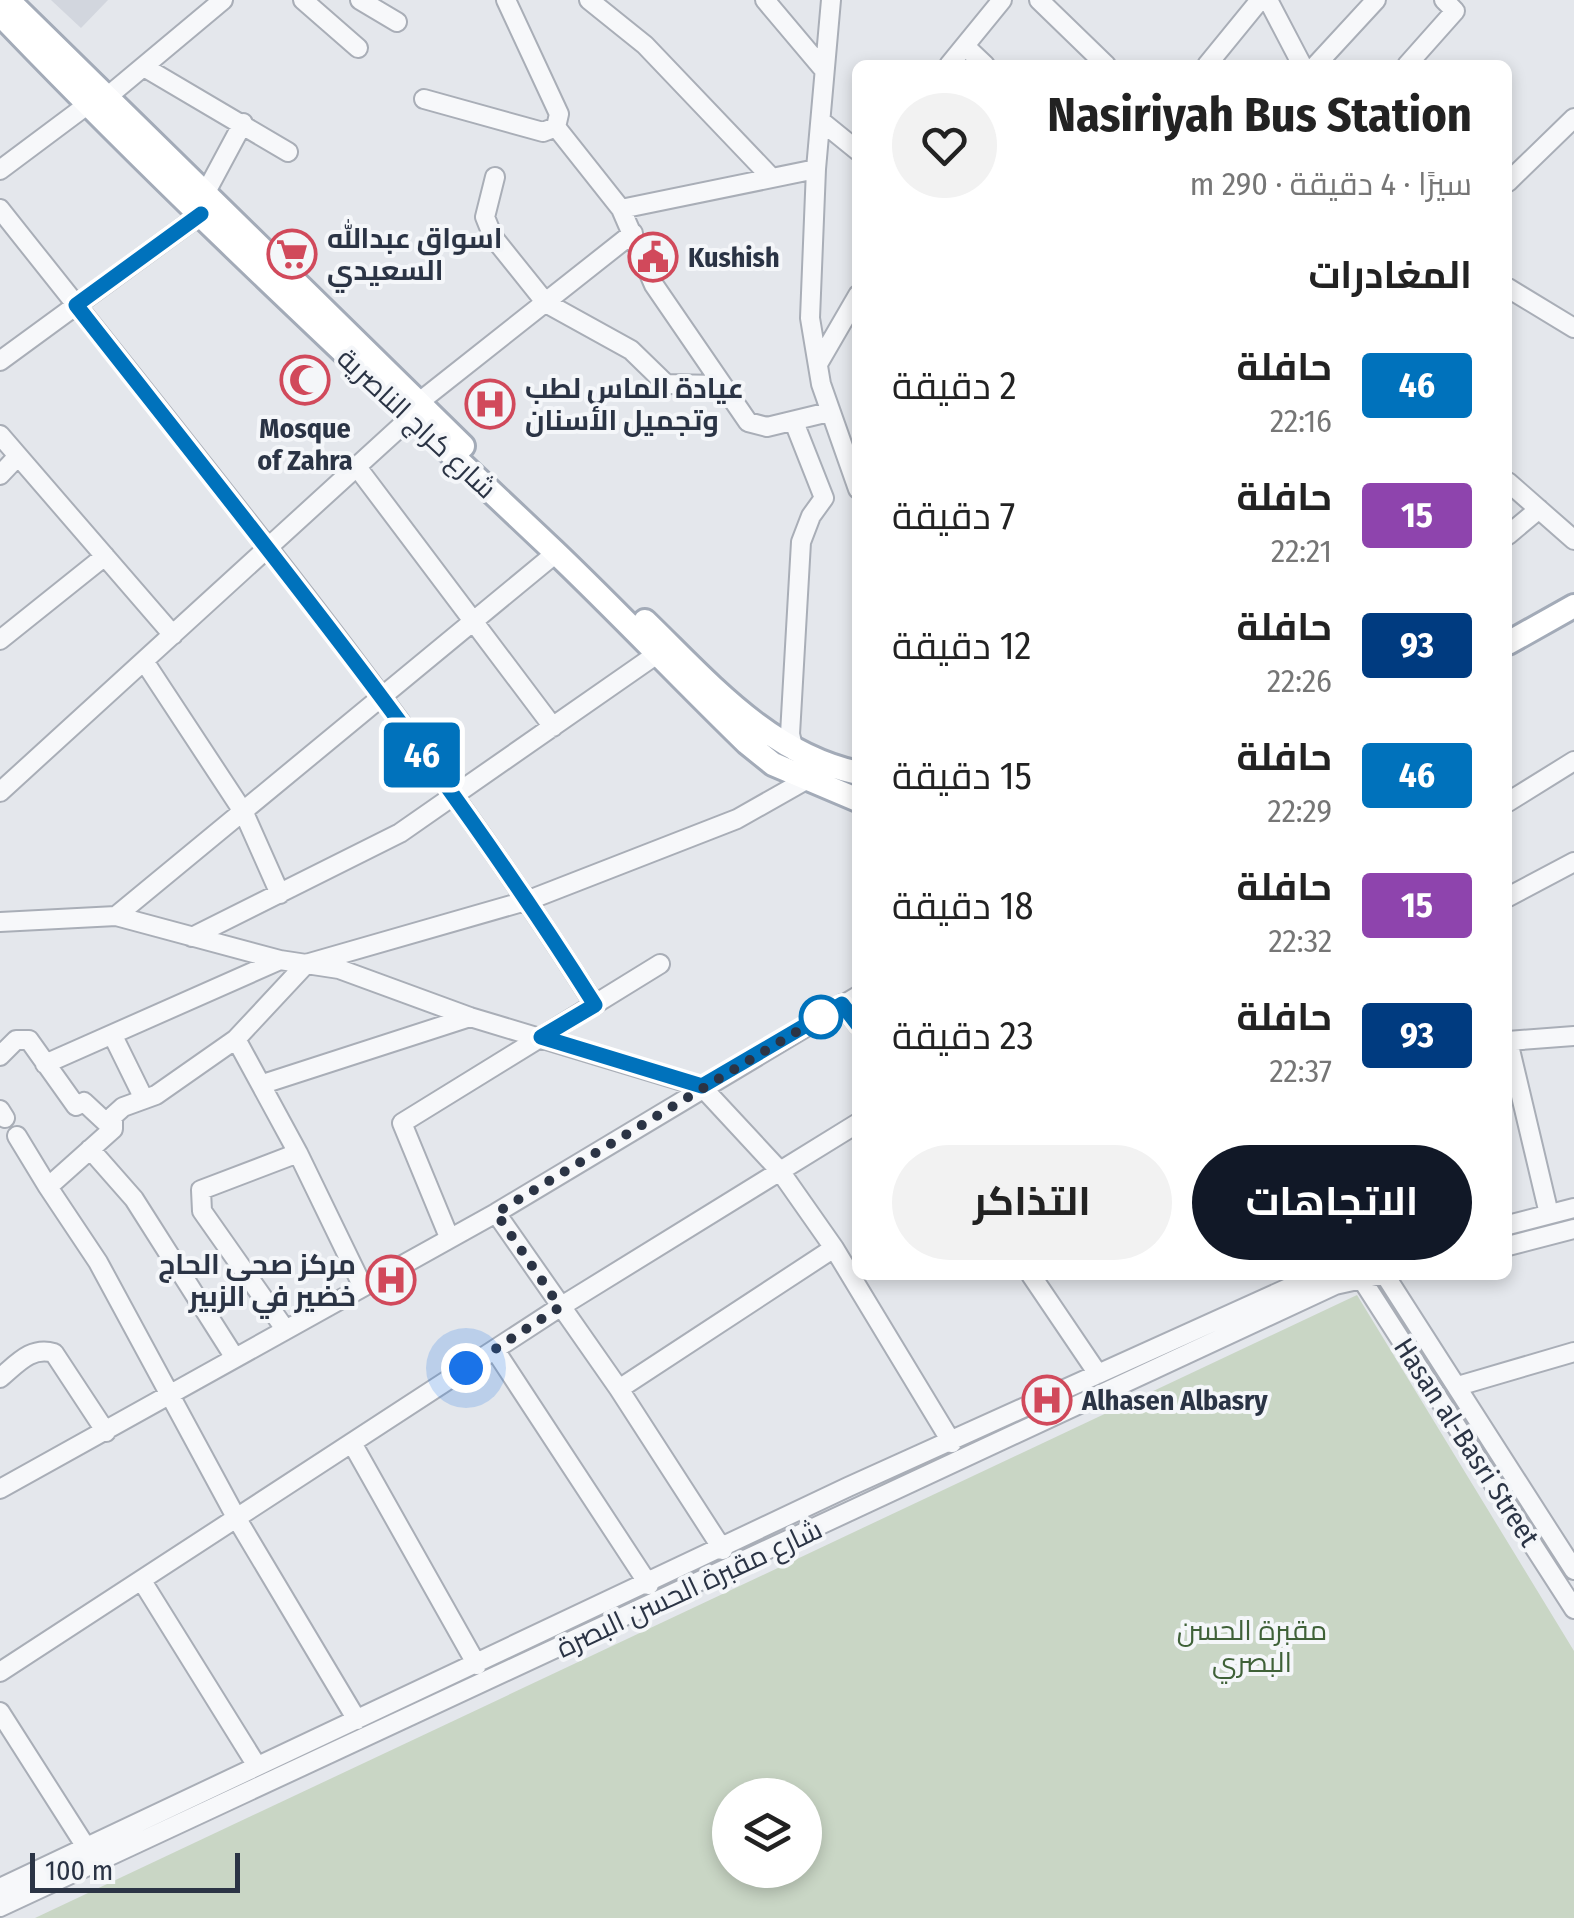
<!DOCTYPE html>
<html lang="ar">
<head>
<meta charset="utf-8">
<style>
	:root { --surface:#fff; --page:#f2f2f2; --text:#222; --muted:#767676; --accent:#111827 }
	body { margin:0; font-family:"Fira Sans Condensed",Cairo,sans-serif; background:var(--page); color:var(--text); direction:rtl; height:100vh; display:flex; flex-direction:column; font-size:38px; white-space:nowrap }
	* { box-sizing:border-box; margin:0 }
	p { font-size:32px; color:var(--muted) }
	.icon { flex:none; width:55px; height:55px; fill:none; stroke:currentColor; stroke-width:2; stroke-linecap:round; stroke-linejoin:round }
	.map { position:relative; flex:1; overflow:hidden; direction:ltr }
	.details { position:absolute; left:852px; top:60px; width:660px; height:1220px; display:flex; flex-direction:column; background:var(--surface); border-radius:15px; box-shadow:0 5px 15px #0003; direction:rtl }
	.details>* { flex:none }
	.badge { padding:0 20px; border-radius:8px; font-size:35px; line-height:65px }
	.tools { position:absolute; left:712px; top:1778px; display:grid; gap:20px }
	.tools a { display:grid; place-items:center; width:110px; height:110px; border-radius:50%; background:var(--surface); box-shadow:0 5px 15px #0003; font-size:50px }
	.scale { position:absolute; left:30px; bottom:25px; width:210px; box-sizing:border-box; padding-left:10px; border:5px solid #2b3445; border-top:0; font-size:28px; line-height:35px; white-space:nowrap; color:#2b3445; -webkit-text-stroke:8px #f4f6f9; paint-order:stroke }
	.you { position:absolute; width:50px; height:50px; margin:-25px; border:8px solid #fff; border-radius:50%; background:#1a73e8; box-shadow:0 0 0 15px #1a73e833 }
	.map>.badge { position:absolute; translate:-50% -50%; box-shadow:0 0 0 5px #fff }
	h2 { padding:0 40px; font-size:38px; line-height:90px }
	.round { display:grid; place-items:center; flex:none; width:105px; height:105px; border-radius:52px; background:var(--page) }
	.headline { display:flex; align-items:center; justify-content:space-between; height:170px; padding:0 40px }
	h1 { font-size:48px; font-weight:700; line-height:75px }
	.action { display:flex; gap:20px; margin-top:auto; padding:20px 40px }
	.action a { flex:1; height:115px; border-radius:60px; background:var(--accent); color:#fff; font-size:40px; font-weight:700; line-height:115px; text-align:center }
	.action a+a { background:var(--page); color:var(--text) }
	ul { padding:0; list-style:none }
	li { display:flex; align-items:center; gap:30px; height:130px; padding:0 40px }
	li div { flex:1 }
	li b { display:block; font-size:38px }
	li em { font-style:normal }
	li .badge { min-width:110px; font-weight:700; text-align:center }
	.map>svg:first-child { display:block }
	.built { fill:#d2d6de }
	.green { fill:#c9d6c5; fill-rule:evenodd }
	.lines { fill:none; stroke-linecap:round; stroke-linejoin:round }
	.minor-casing { stroke:#a9aeb7; stroke-width:22 }
	.major-casing { stroke:#a3abb8; stroke-width:28 }
	.minor { stroke:#f7f8fa; stroke-width:18 }
	.major { stroke:#fff; stroke-width:22 }
	.line-casing { stroke:#fff; stroke-width:22 }
	.line { stroke:#0072bc; stroke-width:15 }
	.walk { stroke:#2b3445; stroke-width:10; stroke-dasharray:0 18 }
	.stop-dot { fill:#fff; stroke:#0072bc; stroke-width:5 }
	.labels { text-anchor:middle; stroke-width:8; stroke-linejoin:round; paint-order:stroke }
	.poi-label { font-size:28px; font-weight:bold; fill:#2b3445; stroke:#f4f6f9; text-anchor:start }
	.street-label { font-size:28px; fill:#2b3445; stroke:#f4f6f9 }
	.park-label { font-size:28px; fill:#3f6138; stroke:#f4f6f9 }
</style>
</head>
<body>
<div class="map">
<svg width="1574" height="1918" viewBox="0 0 1574 1918">
	<rect width="100%" height="100%" fill="#e4e7ec"/>
	<path class="built" d="M51 0H108L81 28Z"/>
	<path class="green" d="M1357 1295 1574 1651V1918H35ZM730 1795H805V1870H730Z"/>
	<g class="lines">
		<g class="minor-casing">
			<path id="minor" d="M303 0 358 48
				M360 0 397 22
				M506 0 559 114 556 127 621 209 654 285 748 422 767 427 829 412
				M589 0 645 45 770 176
				M765 0 824 70
				M831 0 816 169 810 318 821 384 858 489
				M1039 0 1106 65
				M1268 0 1302 65
				M965 46 985 65
				M949 65 1002 0
				M1207 65 1260 0
				M1316 65 1376 0
				M1407 65 1455 11 1444 0
				M144 67 288 152
				M107 97 223 0
				M424 99 543 132 556 127
				M821 121 858 151
				M0 170 87 105
				M495 177 485 217 493 237 546 303 631 350 666 384 719 385
				M1508 182 1574 118
				M206 192 243 123
				M0 209C205 468 418 725 595 1005
				M621 209 816 169
				M1508 288 1574 328
				M0 361 201 214
				M818 364 858 295
				M418 403 633 233
				M0 435 173 635
				M357 467 553 727
				M0 475 18 456
				M1508 482 1574 540
				M1508 535 1539 509
				M0 640 105 556
				M144 661 244 813 280 894
				M794 751 790 734 801 542 811 516 824 498 794 422
				M0 792 410 418
				M1508 802 1574 761
				M1508 897 1574 862
				M116 916 556 553
				M0 922 116 916 280 960 339 969 470 1017 702 1087 780 1171 834 1248 952 1443
				M192 937 400 833 657 654
				M842 1004 858 1025
				M113 1036 144 1099
				M236 1039 298 1153
				M1508 1041 1549 1214
				M1508 1041 1574 1036
				M0 1056 16 1040H29L76 1106 84 1102 113 1129
				M45 1064 280 960
				M263 1084 470 1017
				M0 1110 5 1118
				M17 1136 48 1187
				M90 1149 134 1199 235 1358
				M496 1213 619 1389 723 1550
				M1508 1225 1574 1208
				M449 1237 402 1123 660 964
				M1508 1246 1574 1229
				M1031 1275 1098 1374
				M1359 1275 1574 1609
				M1385 1275 1574 1570
				M285 1329 202 1211 201 1190 298 1153 362 1285
				M495 1350 649 1585
				M0 1378C17 1364 31 1346 54 1353L106 1432
				M1458 1386 1574 1352
				M619 1389 834 1248
				M352 1443 477 1665
				M0 1489 496 1213 858 996
				M142 1581 257 1766
				M0 1672 560 1307 858 1123
				M0 1712 86 1847
				M357 1720 237 1519 98 1262 48 1187 113 1129V1116L123 1107 156 1095 236 1039 306 964 529 900 737 819 806 780
				M0 1888 848 1487 1317 1275
				M0 1907 1335 1285 1380 1275"/>
		</g>
		<g class="major-casing">
			<path id="major" d="M8 0 463 446
				M0 14C178 200 367 374 554 551 620 614 682 680 747 743L773 764 858 800
				M645 621C708 682 769 754 858 773
				M1508 643 1574 606"/>
		</g>
		<use href="#minor" class="minor"/>
		<use href="#major" class="major"/>
	</g>
	<g class="lines">
		<g class="line-casing">
			<path id="line" d="M201 214 76 305C255 533 440 759 595 1005L541 1037 702 1086 842 1004 858 1025"/>
		</g>
		<use href="#line" class="line"/>
		<path class="walk" d="M466 1368 560 1307 496 1213 821 1017"/>
	</g>
	<defs>
		<g id="supermarket-ring" transform="scale(2.5)"><circle r="9.5" fill="#f4f6f9" stroke="#d1495b" stroke-width="1.5"/><path d="M-6-5.5h2.5l.6 2H6L4.5 2H-2.5L-4.4-4H-6ZM-1.5 3.2a1.3 1.3 0 1 0 .1 0ZM3 3.2a1.3 1.3 0 1 0 .1 0Z" fill="#d1495b"/></g>
		<g id="civic-ring" transform="scale(2.5)"><circle r="9.5" fill="#f4f6f9" stroke="#d1495b" stroke-width="1.5"/><path d="M-.6-6.5H3V-4.5H.6V-3L4-1V1h2V6H-6V1h2V-1L-.6-3ZM-1.2 2.5V6h2.4V2.5Z" fill="#d1495b"/></g>
		<g id="mosque-ring" transform="scale(2.5)"><circle r="9.5" fill="#f4f6f9" stroke="#d1495b" stroke-width="1.5"/><path d="M3.5-4.9A6 6 0 1 0 3.5 4.9A5 5 0 1 1 3.5-4.9Z" fill="#d1495b"/></g>
		<g id="hospital-ring" transform="scale(2.5)"><circle r="9.5" fill="#f4f6f9" stroke="#d1495b" stroke-width="1.5"/><path d="M-5-5h3v3.5h4V-5h3V5h-3V1.5h-4V5h-3Z" fill="#d1495b"/></g>
	</defs>
	<g fill-rule="evenodd">
		<use href="#supermarket-ring" x="292" y="254"/>
		<use href="#civic-ring" x="653" y="257"/>
		<use href="#mosque-ring" x="305" y="380"/>
		<use href="#hospital-ring" x="490" y="404"/>
		<use href="#hospital-ring" x="391" y="1280"/>
		<use href="#hospital-ring" x="1047" y="1400"/>
	</g>
	<circle class="stop-dot" cx="821" cy="1017" r="20"/>
	<g class="labels">
		<g class="poi-label">
			<text x="327" y="248">اسواق عبدالله<tspan x="327" dy="32">السعيدي</tspan></text>
			<text x="688" y="267">Kushish</text>
			<text x="525" y="398">عيادة الماس لطب<tspan x="525" dy="32">وتجميل الأسنان</tspan></text>
			<text x="305" y="438" text-anchor="middle">Mosque<tspan x="305" dy="32">of Zahra</tspan></text>
			<text x="356" y="1274" text-anchor="end">مركز صحي الحاج<tspan x="356" dy="32">خضير في الزبير</tspan></text>
			<text x="1082" y="1410">Alhasen Albasry</text>
		</g>
		<g class="street-label">
			<text transform="translate(417 423) rotate(43)" y="10">شارع كراج الناصرية</text>
			<text transform="translate(1467 1442) rotate(57)" y="10">Hasan al-Basri Street</text>
			<text transform="translate(689 1588) rotate(-25)" y="10">شارع مقبرة الحسن البصرة</text>
		</g>
		<g class="park-label">
			<text x="1252" y="1640">مقبرة الحسن<tspan x="1252" dy="32">البصري</tspan></text>
		</g>
	</g>
</svg>
<div class="tools">
<a><svg class="icon" aria-label="layers" viewBox="0 0 24 24"><path d="M12 4l9 5-9 5-9-5zM3 14l9 5 9-5"/></svg></a>
</div>
<div class="scale">100 m</div>
<div class="you" style="left:466px;top:1368px"></div>
<b class="badge" style="left:422px;top:755px;background:#0072bc;color:#fff">46</b>
<section class="details">
<div class="headline"><div><h1>Nasiriyah Bus Station</h1><p>سيرًا · 4 دقيقة · 290 m</p></div><a class="round"><svg class="icon" aria-label="heart" viewBox="0 0 24 24"><path d="M12 20l-8-8c-3-5 5-10 8-4 3-6 11-1 8 4z"/></svg></a></div>
<h2>المغادرات</h2>
<ul>
<li><span class="badge" style="background:#0072bc;color:#fff">46</span><div><b>حافلة</b><p>22:16</p></div><em>2 دقيقة</em></li>
<li><span class="badge" style="background:#8e44ad;color:#fff">15</span><div><b>حافلة</b><p>22:21</p></div><em>7 دقيقة</em></li>
<li><span class="badge" style="background:#003b80;color:#fff">93</span><div><b>حافلة</b><p>22:26</p></div><em>12 دقيقة</em></li>
<li><span class="badge" style="background:#0072bc;color:#fff">46</span><div><b>حافلة</b><p>22:29</p></div><em>15 دقيقة</em></li>
<li><span class="badge" style="background:#8e44ad;color:#fff">15</span><div><b>حافلة</b><p>22:32</p></div><em>18 دقيقة</em></li>
<li><span class="badge" style="background:#003b80;color:#fff">93</span><div><b>حافلة</b><p>22:37</p></div><em>23 دقيقة</em></li>
</ul>
<div class="action"><a>الاتجاهات</a><a>التذاكر</a></div>
</section>
</div>
</body>
</html>
